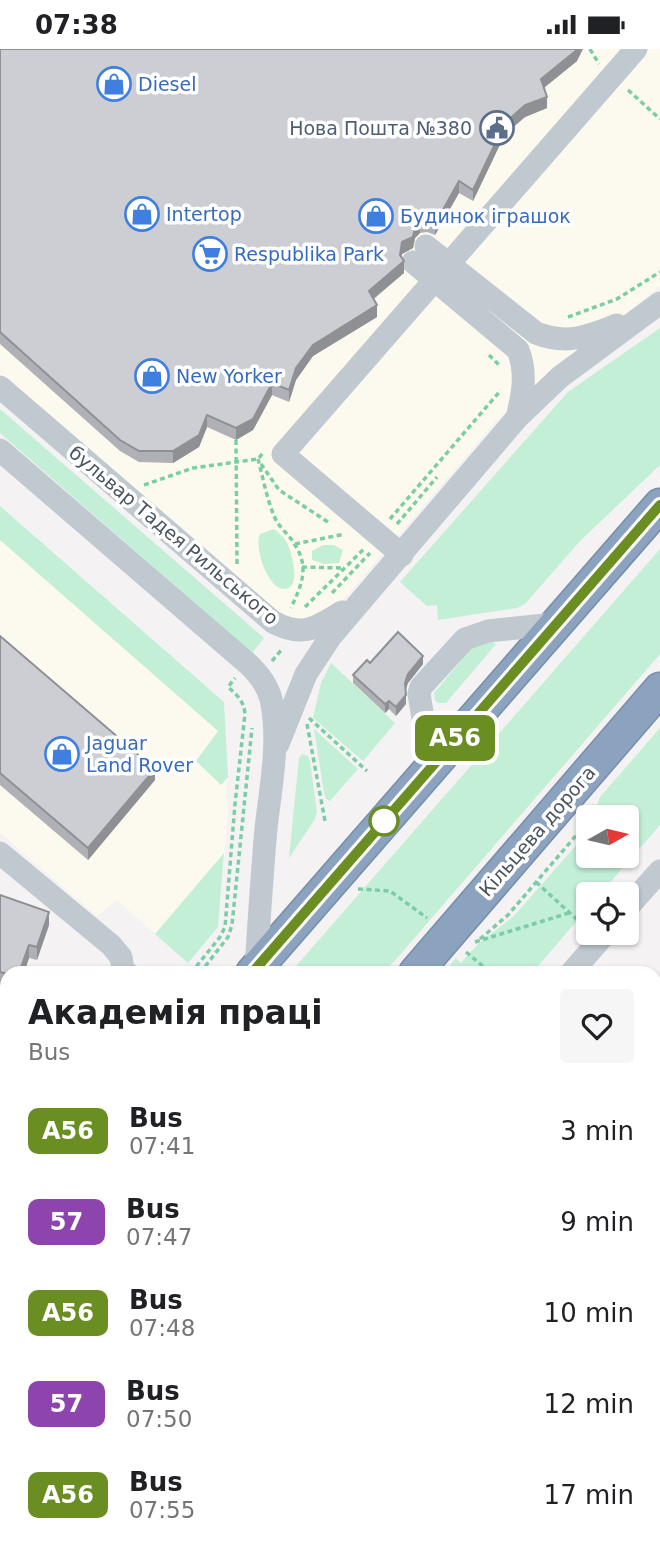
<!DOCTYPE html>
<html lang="en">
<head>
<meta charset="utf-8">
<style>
	:root { --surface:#fff; --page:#f6f6f6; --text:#202124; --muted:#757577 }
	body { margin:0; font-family:"DejaVu Sans",sans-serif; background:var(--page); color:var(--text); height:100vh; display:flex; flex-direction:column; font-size:26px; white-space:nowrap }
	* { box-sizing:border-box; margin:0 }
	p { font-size:23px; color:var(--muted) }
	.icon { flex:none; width:38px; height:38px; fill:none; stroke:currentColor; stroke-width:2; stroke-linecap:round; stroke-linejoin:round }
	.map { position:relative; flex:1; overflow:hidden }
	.sheet { position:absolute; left:0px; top:917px; width:662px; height:588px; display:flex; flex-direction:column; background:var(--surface); border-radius:21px 21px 0 0; box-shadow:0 2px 5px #0004 }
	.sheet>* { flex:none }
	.badge { padding:0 14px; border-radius:10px; font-size:24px; line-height:46px }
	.needle { width:46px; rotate:82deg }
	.tools { position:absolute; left:576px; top:756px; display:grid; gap:14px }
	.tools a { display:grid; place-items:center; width:63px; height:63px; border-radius:7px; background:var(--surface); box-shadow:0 2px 5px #0004; font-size:35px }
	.map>.badge { position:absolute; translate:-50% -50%; box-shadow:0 0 0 4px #fff }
	.round { display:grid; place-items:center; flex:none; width:74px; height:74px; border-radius:7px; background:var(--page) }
	.head { display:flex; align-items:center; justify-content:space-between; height:119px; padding:0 28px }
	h1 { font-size:33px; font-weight:800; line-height:52px }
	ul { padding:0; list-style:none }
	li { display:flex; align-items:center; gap:21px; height:91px; padding:0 28px }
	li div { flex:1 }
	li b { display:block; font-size:26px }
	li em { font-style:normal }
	li .badge { min-width:77px; font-weight:700; text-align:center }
	.status { display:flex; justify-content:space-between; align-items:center; height:49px; padding:0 35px; background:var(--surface); direction:ltr }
	.status svg { height:19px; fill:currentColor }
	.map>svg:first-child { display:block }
	.commercial { fill:#fcf9ee }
	.green { fill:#c3efd6 }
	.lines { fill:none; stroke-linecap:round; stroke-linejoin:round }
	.highway-casing { stroke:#778eab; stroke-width:35 }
	.path { stroke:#7bcda7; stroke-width:3.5; stroke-dasharray:5 3.5; stroke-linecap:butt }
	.minor { stroke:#c0c9d0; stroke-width:23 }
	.highway { stroke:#8ba3bf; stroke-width:32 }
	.wall { fill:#afb1b6 }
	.shaded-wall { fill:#8f9094 }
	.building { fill:#ccced4; stroke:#8f9094; stroke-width:2 }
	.line-casing { stroke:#fff; stroke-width:16 }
	.line { stroke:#6b8e23; stroke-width:10 }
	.stop-dot { fill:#fff; stroke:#6b8e23; stroke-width:3.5 }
	.labels { text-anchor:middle; stroke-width:7; stroke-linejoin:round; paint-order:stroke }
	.shop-label { font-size:19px; fill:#366cbe; stroke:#fff; text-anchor:start }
	.service-label { font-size:19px; fill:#4e5e75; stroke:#fff; text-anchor:end }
	.street-label { font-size:19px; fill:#4a555f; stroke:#fff }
</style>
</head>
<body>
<div class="status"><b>07:38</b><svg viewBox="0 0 49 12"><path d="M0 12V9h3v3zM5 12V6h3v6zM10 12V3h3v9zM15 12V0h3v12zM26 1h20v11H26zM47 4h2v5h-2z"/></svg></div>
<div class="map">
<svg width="660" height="1505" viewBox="0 0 660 1505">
	<rect width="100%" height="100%" fill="#f4f2f2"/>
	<path class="commercial" d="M0 0H660V237L544 330 496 372 334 561 316 572 287 573 0 326Z
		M0 457 224 653 228 765 218 878 188 914 117 851 97 867 0 784Z"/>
	<path class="green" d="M660 279V416L580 492 525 555 517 559 438 571 437 556 427 557 400 533 568 343Z
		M0 360 264 589 252 604 0 384Z
		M0 457 224 653 228 728 221 736 196 712 218 682 0 491Z
		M274 480C279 484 283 487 286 492 291 500 303 540 284 540 267 539 254 498 260 485Z
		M323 496H334L343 501 339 514 324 515 312 511V502Z
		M660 500V605L398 908 383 924H290Z
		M492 593 496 595 446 654H438L435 651 434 644 475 595Z
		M331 614 395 674 363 712 313 669 321 634Z
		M660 679V776L600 845H588V859L532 924H443L456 909 461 914 478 895 513 868 588 783V807H626V768H593L600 748Z
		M314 680 358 720 330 752 326 750 324 744Z
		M302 705 308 707 310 712 317 763 315 770 289 809 299 709Z
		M224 804 218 878 188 914 155 885Z
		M655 1432 660 1436V1505H537L528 1498H654Z
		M7 1442V1498H172L170 1500 174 1505H0V1450Z"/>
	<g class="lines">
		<g class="highway-casing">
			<path id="highway" d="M252 924 660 456
				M415 924 660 640
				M0 1235 7 1226
				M0 1394 7 1383"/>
		</g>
		<path class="path" d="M590 0 599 15
			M628 41 660 70
			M568 268 617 250 660 223
			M489 306 501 318
			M236 391 237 515
			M258 410C263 429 267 451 275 469 280 480 290 486 295 496 310 519 301 537 291 559
			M261 415 279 441 328 473
			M144 436 193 419 258 410 263 404
			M390 470 501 341
			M397 475 437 428
			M295 495 345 485
			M302 518 342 519
			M332 544 370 504
			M305 558 364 500
			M272 612 283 599
			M309 669 367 722
			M307 675 325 772
			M589 768 594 756
			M536 833 582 875
			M358 840 390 842 427 869
			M480 890 508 866 585 776 588 770
			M475 893 569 864
			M466 903 491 924
			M191 924 220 888 225 878 235 755 245 665C244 652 237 646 228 638L235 629
			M200 924 228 888 232 876 252 679
			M0 960 7 961"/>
		<path class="minor" d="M426 197 536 284C566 296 588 288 617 276
			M413 213 518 301C527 324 523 345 517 369
			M0 338 273 573C303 589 315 579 342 563
			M0 401 247 614C258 624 267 635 271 650 280 692 271 736 266 779 262 826 259 872 256 919
			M402 506 283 405 636 0
			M278 695 306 625 331 587 517 369 560 328 660 254
			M431 717 419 645 421 638 465 590 488 582 545 576 560 571
			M0 804 111 896 121 908 123 921 127 924
			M626 860 660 822
			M571 924 606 884
			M654 1000 660 1005
			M0 1065 7 1057
			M0 1105H7
			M0 1123 7 1130
			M654 1308 660 1301
			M602 1498 612 1505
			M63 1505 70 1498"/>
		<use href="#highway" class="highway"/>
	</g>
	<path class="wall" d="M0 0 577 12 544 39 547 59 525 68 505 85 473 152 459 144 435 186 427 183 420 184 415 189 413 199 402 205 401 208 404 224 374 250 377 268 313 307 296 331 289 353 272 346 253 381 236 391 207 378 199 398 173 414 139 413 120 402 0 295Z
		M0 587 155 731 88 811 0 736Z
		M370 614 423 615 408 634 406 640V655L396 667 389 660 385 664 353 634V626Z
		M0 846 49 876 37 911 29 909 24 924H7V938L0 936Z
		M204 1498H264V1503L262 1505H208L204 1501Z"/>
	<path class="shaded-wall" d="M578 0H583L577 12 541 41V30Z
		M547 48V59L525 68 505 85 473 152V141L505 74 525 56Z
		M459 132V144L435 186V175Z
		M420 173V184L415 189 413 199 402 205 400 215 404 212V224L369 253V242L400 206 402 193 415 177Z
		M377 256V268L313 307 296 331 289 353V341L296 319 313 296Z
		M272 334V346L253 381 236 391V379Z
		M207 366V378L199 398 173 414V402Z
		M423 607V615L408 634 405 642V634L408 625Z
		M406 646V655L396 667V658Z
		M389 652V660L385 664V655Z
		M155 720V731L88 811V799Z
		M49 863V876L37 911V898Z
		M29 896V909L24 924H19Z
		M658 1103V1132L654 1135V1106Z
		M264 1498V1503L262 1505H256Z"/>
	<path class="building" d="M0 0H578L541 30 547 48 525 56 505 74 473 141 459 132 435 175 427 172 420 173 415 177 413 188 402 193 400 206 404 212 369 242 377 256 313 296 296 319 289 341 272 334 253 370 236 379 207 366 199 386 173 402H139L120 391 0 283Z
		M398 583 423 607 408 625 405 634 406 646 396 658 389 652 385 655 353 626 367 611 370 614Z
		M0 587 155 720 88 799 0 724Z
		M0 846 49 863 37 898 29 896 19 924H7V925L0 923Z
		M117 1498H149L156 1505H111Z
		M206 1498H263L256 1505H214Z"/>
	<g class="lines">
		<g class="line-casing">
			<path id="line" d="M252 924 660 456"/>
		</g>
		<use href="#line" class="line"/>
	</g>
	<defs>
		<g id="shop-ring" transform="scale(1.75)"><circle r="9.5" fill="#fff" stroke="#3f7fe0" stroke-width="1.5"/><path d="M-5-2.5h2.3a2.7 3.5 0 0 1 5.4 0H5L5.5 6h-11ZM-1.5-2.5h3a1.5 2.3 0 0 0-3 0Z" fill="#3f7fe0"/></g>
		<g id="civic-ring" transform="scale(1.75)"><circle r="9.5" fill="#fff" stroke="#5c6f8a" stroke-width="1.5"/><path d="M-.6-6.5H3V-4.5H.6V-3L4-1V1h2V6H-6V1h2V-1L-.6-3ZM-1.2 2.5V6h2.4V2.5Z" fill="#5c6f8a"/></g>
		<g id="supermarket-ring" transform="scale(1.75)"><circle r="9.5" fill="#fff" stroke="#3f7fe0" stroke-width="1.5"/><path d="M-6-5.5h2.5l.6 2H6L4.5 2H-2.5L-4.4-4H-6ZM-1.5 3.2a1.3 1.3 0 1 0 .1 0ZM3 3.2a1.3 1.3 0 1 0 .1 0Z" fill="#3f7fe0"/></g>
	</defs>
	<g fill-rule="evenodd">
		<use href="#shop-ring" x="114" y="35"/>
		<use href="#civic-ring" x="497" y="79"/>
		<use href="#shop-ring" x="142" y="165"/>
		<use href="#shop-ring" x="376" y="167"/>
		<use href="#supermarket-ring" x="210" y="205"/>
		<use href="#shop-ring" x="152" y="327"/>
		<use href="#shop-ring" x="62" y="705"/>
	</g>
	<circle class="stop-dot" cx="384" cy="772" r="14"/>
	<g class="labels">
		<g class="shop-label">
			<text x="138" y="42">Diesel</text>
			<text x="166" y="172">Intertop</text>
			<text x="400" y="174">Будинок іграшок</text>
			<text x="234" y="212">Respublika Park</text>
			<text x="176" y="334">New Yorker</text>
			<text x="86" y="701">Jaguar<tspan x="86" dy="22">Land Rover</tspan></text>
		</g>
		<g class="service-label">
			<text x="472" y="86">Нова Пошта №380</text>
		</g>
		<g class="street-label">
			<text transform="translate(174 486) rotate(40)" y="7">бульвар Тадея Рильського</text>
			<text transform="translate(537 782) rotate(-49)" y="7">Кільцева дорога</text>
		</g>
	</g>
</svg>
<div class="tools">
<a><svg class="needle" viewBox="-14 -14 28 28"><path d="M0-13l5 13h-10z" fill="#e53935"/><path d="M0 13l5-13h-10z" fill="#757577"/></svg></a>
<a><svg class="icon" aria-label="locate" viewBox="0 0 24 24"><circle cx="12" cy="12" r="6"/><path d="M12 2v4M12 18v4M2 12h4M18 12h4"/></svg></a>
</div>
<b class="badge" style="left:455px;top:689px;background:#6b8e23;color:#fff">A56</b>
<section class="sheet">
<div class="head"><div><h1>Академія праці</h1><p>Bus</p></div><a class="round"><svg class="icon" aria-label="heart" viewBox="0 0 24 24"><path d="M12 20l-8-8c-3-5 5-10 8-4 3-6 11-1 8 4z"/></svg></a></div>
<ul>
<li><span class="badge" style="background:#6b8e23;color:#fff">A56</span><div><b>Bus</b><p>07:41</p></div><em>3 min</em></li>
<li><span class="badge" style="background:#8e44ad;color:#fff">57</span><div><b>Bus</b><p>07:47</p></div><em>9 min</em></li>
<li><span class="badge" style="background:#6b8e23;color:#fff">A56</span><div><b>Bus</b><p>07:48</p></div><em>10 min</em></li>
<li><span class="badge" style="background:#8e44ad;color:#fff">57</span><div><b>Bus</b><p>07:50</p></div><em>12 min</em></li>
<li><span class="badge" style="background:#6b8e23;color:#fff">A56</span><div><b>Bus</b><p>07:55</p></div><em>17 min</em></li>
</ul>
</section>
</div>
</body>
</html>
